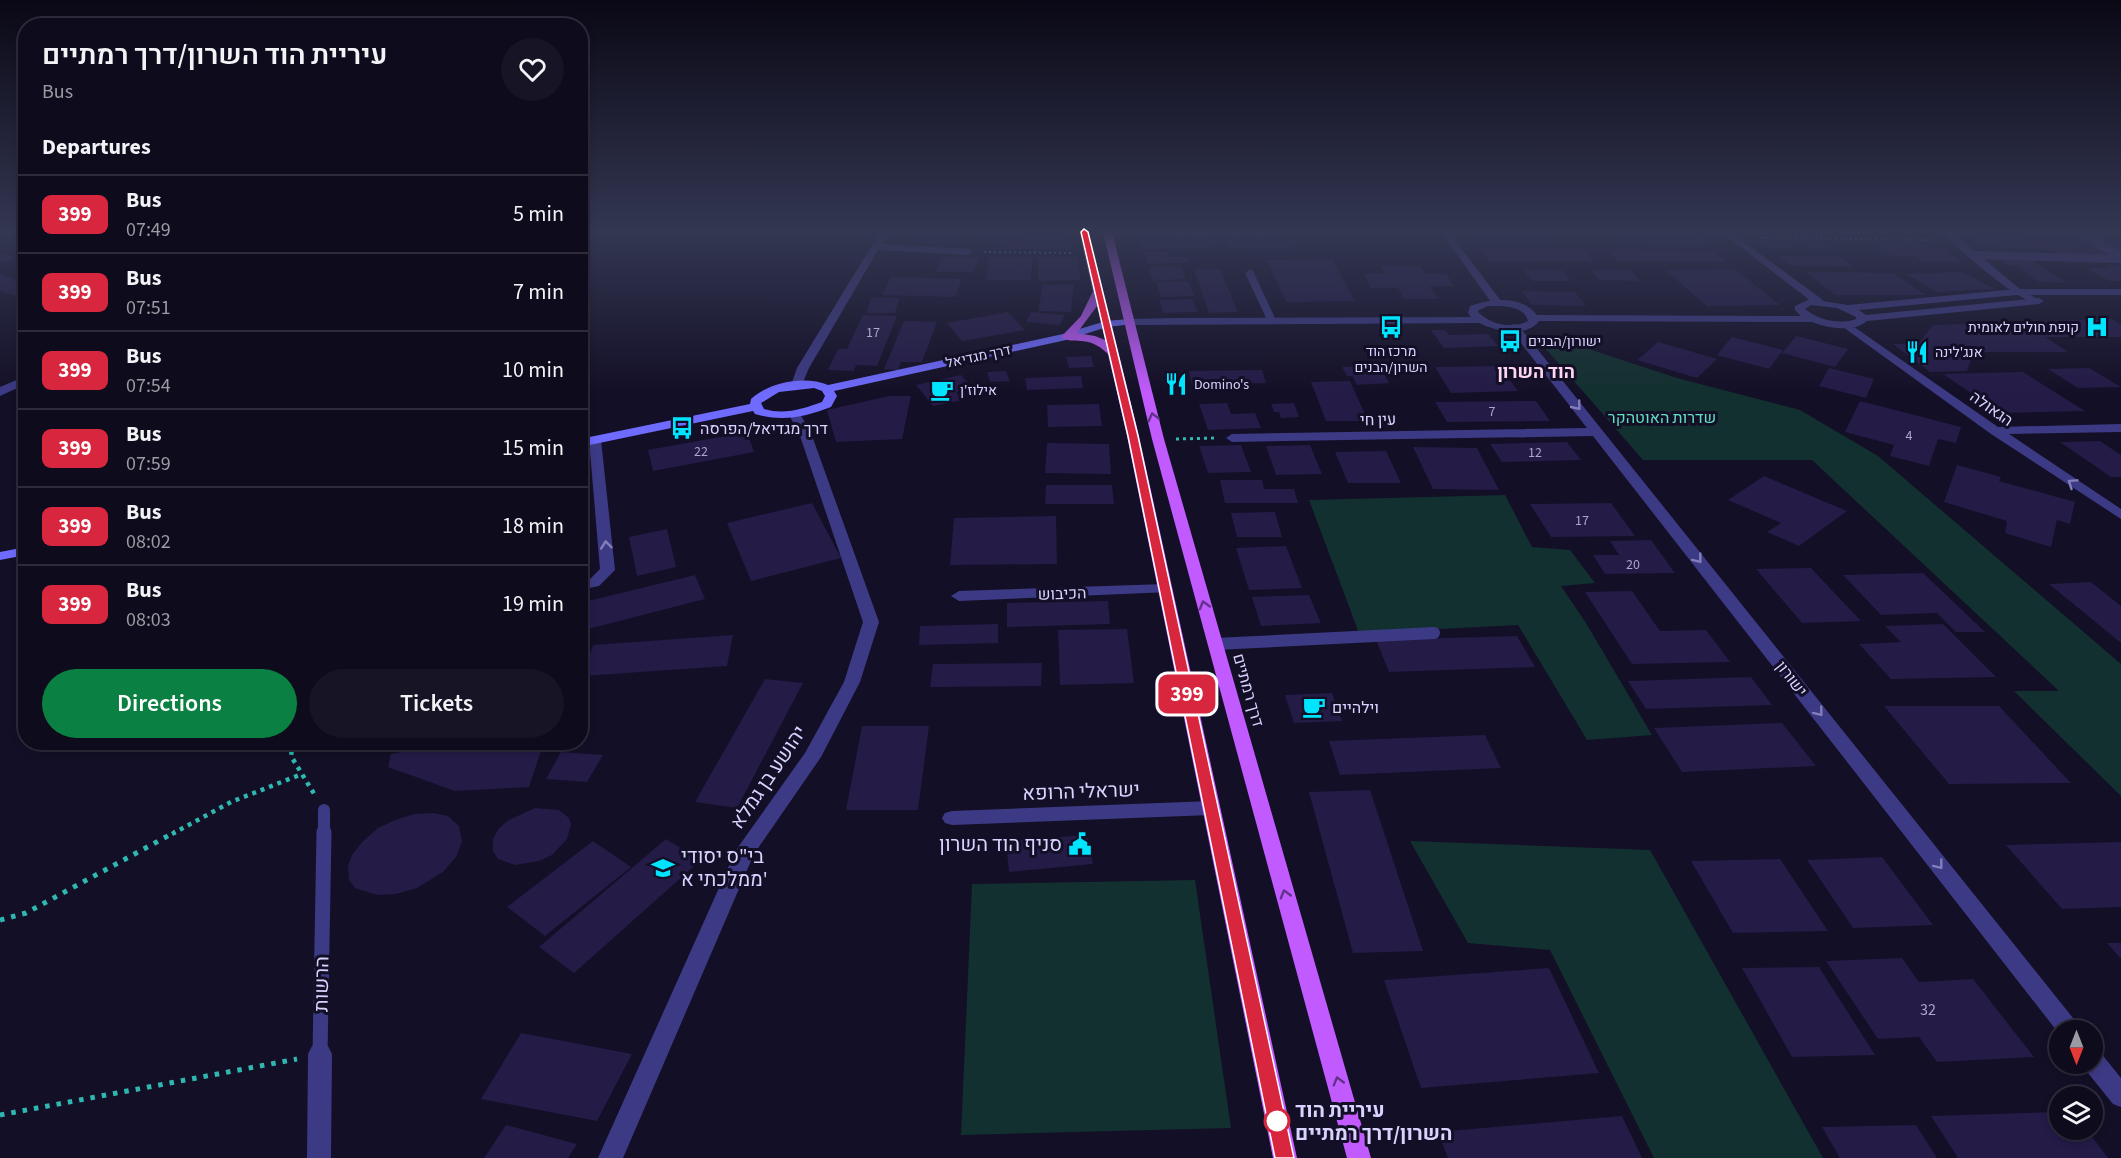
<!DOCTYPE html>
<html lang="en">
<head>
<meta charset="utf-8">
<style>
	:root { --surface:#0e0b1c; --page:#171425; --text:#f1f3f6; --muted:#9b9ba3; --line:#2e2b3b; --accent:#0b8043 }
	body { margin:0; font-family:"Source Sans 3",Heebo,sans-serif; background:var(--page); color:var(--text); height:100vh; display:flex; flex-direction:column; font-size:22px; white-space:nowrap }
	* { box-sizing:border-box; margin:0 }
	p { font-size:20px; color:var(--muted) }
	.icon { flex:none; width:33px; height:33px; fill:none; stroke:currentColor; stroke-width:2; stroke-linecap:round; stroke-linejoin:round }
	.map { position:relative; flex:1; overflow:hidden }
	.details { position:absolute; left:18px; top:18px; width:570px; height:732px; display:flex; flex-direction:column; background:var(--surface); border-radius:24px; box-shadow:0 3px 9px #0003,0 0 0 2px var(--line) }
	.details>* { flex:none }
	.badge { padding:0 12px; border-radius:9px; font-size:21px; line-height:39px }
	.needle { width:39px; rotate:180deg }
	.buttons { position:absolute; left:2049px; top:1020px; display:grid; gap:12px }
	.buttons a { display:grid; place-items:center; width:54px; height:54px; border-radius:50%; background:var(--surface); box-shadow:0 3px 9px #0003,0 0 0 2px var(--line); font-size:30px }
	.map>.badge { position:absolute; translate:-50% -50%; box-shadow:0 0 0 3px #fff }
	h2 { padding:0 24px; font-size:22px; line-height:54px }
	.round { display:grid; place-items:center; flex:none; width:63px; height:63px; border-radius:32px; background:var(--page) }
	.head { display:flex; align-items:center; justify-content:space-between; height:102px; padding:0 24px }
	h1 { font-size:28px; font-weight:600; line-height:45px }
	.button { display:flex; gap:12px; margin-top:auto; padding:12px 24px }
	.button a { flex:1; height:69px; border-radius:36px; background:var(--accent); color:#fff; font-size:24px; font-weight:600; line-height:69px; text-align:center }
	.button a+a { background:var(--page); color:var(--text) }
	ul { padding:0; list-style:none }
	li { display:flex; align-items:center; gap:18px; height:78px; padding:0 24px; border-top:2px solid var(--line) }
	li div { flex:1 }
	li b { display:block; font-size:22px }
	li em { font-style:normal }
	li .badge { min-width:66px; font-weight:700; text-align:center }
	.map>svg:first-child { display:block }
	.green { fill:#12302f }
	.building { fill:#241b47 }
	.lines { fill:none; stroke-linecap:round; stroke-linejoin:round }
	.path-far3 { stroke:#2fb8b0; stroke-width:2; stroke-dasharray:2 3; stroke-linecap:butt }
	.path-far2 { stroke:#2fb8b0; stroke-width:3; stroke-dasharray:3 4; stroke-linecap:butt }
	.path-far1 { stroke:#2fb8b0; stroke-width:4.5; stroke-dasharray:4 5; stroke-linecap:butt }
	.path { stroke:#2fb8b0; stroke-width:5; stroke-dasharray:4.5 7; stroke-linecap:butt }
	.service-far2 { stroke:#3d3a85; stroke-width:8 }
	.service-far1 { stroke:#3d3a85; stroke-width:12 }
	.service { stroke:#3d3a85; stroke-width:15 }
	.minor { fill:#3d3a85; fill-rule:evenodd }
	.tertiary { fill:#3d3a85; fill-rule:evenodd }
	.secondary { fill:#6f6bff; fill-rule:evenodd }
	.primary { fill:#c25bff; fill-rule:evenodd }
	.oneway { stroke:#837fbc }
	.oneway2 { stroke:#623188 }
	.line { fill:#d7263d; stroke:#fff; stroke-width:1.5 }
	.stop-dot { fill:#fff; stroke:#d7263d; stroke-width:3 }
	.labels { text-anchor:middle; stroke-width:6; stroke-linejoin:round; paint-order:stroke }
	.far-poi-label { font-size:14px; fill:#d9d4ff; stroke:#130f26; text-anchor:start }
	.number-label { font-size:14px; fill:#aca6d1 }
	.far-street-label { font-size:14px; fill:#d9d4ff; stroke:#130f26 }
	.street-label { font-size:16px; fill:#d9d4ff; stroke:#130f26 }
	.park-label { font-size:16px; fill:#5fe0c0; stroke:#130f26 }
	.poi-label { font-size:16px; fill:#d9d4ff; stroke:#130f26; text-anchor:start }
	.near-number-label { font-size:16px; fill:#aca6d1 }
	.far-district-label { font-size:18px; font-weight:bold; fill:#ffd6f0; stroke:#130f26 }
	.near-street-label { font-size:20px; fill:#d9d4ff; stroke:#130f26 }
	.near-poi-label { font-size:20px; fill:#d9d4ff; stroke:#130f26; text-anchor:end }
	.near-stop-label { font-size:20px; font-weight:bold; fill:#d9d4ff; stroke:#130f26; text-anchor:start }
</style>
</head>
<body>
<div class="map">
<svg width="2121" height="1158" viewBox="0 0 2121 1158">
	<rect width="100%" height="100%" fill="#130f26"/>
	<path class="green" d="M1552 337 1677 378 1800 410 1878 456 2121 664V796L2014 691H2059L1812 460H1643L1538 340Z
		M1505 495 1532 547 1570 550 1595 583 1561 586 1586 623 1652 735 1587 740 1518 625 1359 633 1309 500Z
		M1410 841 1650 850 1823 1158H1654L1550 950 1468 943Z
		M1195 880 1231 1128 961 1135 972 884Z"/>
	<path class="building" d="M918 232H954L949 243 913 242Z
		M976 232H1021L1023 236 978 238Z
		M1475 232H1542L1553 244H1484Z
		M1611 232H1699L1714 245 1622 244Z
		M1843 232H1914L1918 235 1846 234Z
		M2082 232H2121V253Z
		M1070 233 1074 249H1004L1001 239Z
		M1990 233 2024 234 2031 238 2087 240 2116 257 2062 255 2053 250 1982 247 1969 236 1996 237Z
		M1209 236 1213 248 1142 249 1139 237Z
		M1226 238 1290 239 1293 249 1227 248Z
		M1755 240H1786L1796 248H1764Z
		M1800 240 1822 241 1833 249H1811Z
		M1924 243 1935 250H1944L1963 262H1924L1915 256H1892L1873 244Z
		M1480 249H1582L1593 261H1489Z
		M1609 250 1714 252 1726 262 1618 261Z
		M1144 252H1167L1170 257H1187L1190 262 1148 264Z
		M0 253 16 258 0 263Z
		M1779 256H1840L1853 267 1791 266Z
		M942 257 979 258 974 272H936Z
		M989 257H1032L1031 280H986Z
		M1038 257H1078L1080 280 1038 281Z
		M1996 258 2030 259 2066 283 2039 282 2014 265H2006Z
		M1332 259 1355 301 1286 302 1267 260Z
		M1180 266 1186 279 1154 281 1148 267Z
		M1381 266H1420L1426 274H1446L1454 286H1430L1438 299H1404L1398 288H1371L1364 274H1386Z
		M2105 266H2121V281H2109L2086 268H2109Z
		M1194 269H1220L1238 312 1209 313Z
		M1735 269 1780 305 1707 306 1665 270Z
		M1524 270H1562L1571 281H1532Z
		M1590 270H1630L1640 281 1599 280Z
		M1806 272 1893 273 1926 295H1835Z
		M1963 272 1995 289 1937 292 1906 274Z
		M0 274 26 282V299L0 291Z
		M891 277 962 279 955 297 882 295Z
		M1188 281 1194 296 1161 297 1156 282Z
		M1043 285H1074L1071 312 1038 311Z
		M1522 291 1575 292 1586 306 1532 305Z
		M871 298H899L895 313H866Z
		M1192 299 1198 312 1163 313 1159 300Z
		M1008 312 1025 330 962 341 947 323Z
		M1031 312 1065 315 1060 325 1026 322Z
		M863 315 897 316 877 366 856 365 854 371 828 370 838 349H847Z
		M2112 319 2121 325V337H2045L2068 352H1974L1967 371 1930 372 1893 344H1918L1933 325Z
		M904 321 937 322 922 362H901L898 370 884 369Z
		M1431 330H1445L1449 335 1488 334 1498 346 1444 348Z
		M1796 336 1848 349 1835 367 1782 353Z
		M1732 337 1783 350 1769 369 1717 355Z
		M1658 342 1717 359 1697 378 1637 360Z
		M1091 356 1094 367 1069 368 1066 357Z
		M1380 366 1389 383 1357 385 1352 376H1347L1342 367Z
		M1499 366 1518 391 1451 393 1435 367Z
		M1829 368 1874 379 1866 398 1819 386Z
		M2089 368 2121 387 2078 388 2048 369Z
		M1262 370 1266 383 1231 384 1233 389 1193 390 1189 371Z
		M1006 371 1010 381 990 382 987 372Z
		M2023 372 2085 411 2000 413 1943 374Z
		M961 375 973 388 956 392 963 400 933 406 916 385Z
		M1081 376 1083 388 1027 390 1025 378Z
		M1350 381 1368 421H1326L1311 382Z
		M889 396H911L902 439 836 442 827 410Z
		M1536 401 1550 421 1447 422 1435 402Z
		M1860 401 1961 427 1956 443 1938 439 1929 466 1890 456 1894 445 1845 432Z
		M1227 403 1231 414 1255 413 1261 428 1208 430 1199 404Z
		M1294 403 1299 417 1281 418 1279 412H1274L1271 404Z
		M1099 404 1102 426 1048 427 1047 405Z
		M747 432 754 452 653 471 648 450Z
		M2100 441 2121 455V477H2111L2060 442Z
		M1567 442 1581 460 1502 462 1490 444Z
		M1047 443 1109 444 1111 474 1045 473Z
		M1241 445 1251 472 1208 473 1199 446Z
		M1310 445 1322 474 1276 475 1266 446Z
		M1413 447 1477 448 1499 490 1433 489Z
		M1386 451 1401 483H1348L1335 452Z
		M1957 465 2001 477 1999 481 2075 502 2070 524 2057 520 2051 547 2005 533 2007 521 1944 502Z
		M1764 476 1847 511 1799 546 1767 532 1781 523 1728 500Z
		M1220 480H1262L1264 489H1294L1298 503H1225Z
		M1046 485H1112L1114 504H1045Z
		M812 503 841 558 751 581 727 523Z
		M1611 503 1635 536 1551 537 1530 504Z
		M1275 512 1282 537H1237L1231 513Z
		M1056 516 1057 564 950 565 954 518Z
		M667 529 676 567 637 576 629 537Z
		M1651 540 1675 573 1605 574 1593 555H1619L1610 541Z
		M1286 546 1302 588 1249 590 1236 548Z
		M1811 568 1861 621 1802 623 1756 569Z
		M1923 573 1985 632H1956L1937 613 1881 615 1843 575Z
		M695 575 705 599 580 631V603Z
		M2091 582 2121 606V643L2049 584Z
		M1632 591 1660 631 1706 630 1730 662 1632 664 1585 592Z
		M1309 595 1321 623 1261 626 1252 597Z
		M1108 601 1110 624 1007 627V603Z
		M998 624V643L919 645 920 626Z
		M1943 624 1996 677 1891 679 1859 644 1901 642 1885 626Z
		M1127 629 1134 683 1060 685 1058 630Z
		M733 635 727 666 583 676 593 645Z
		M1517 636 1535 667 1389 672 1376 640Z
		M1042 663 1041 686 930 687 933 664Z
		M1751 677 1772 705 1646 709 1628 681Z
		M765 679 803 683 737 808 695 802Z
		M1332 693 1342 721 1294 723 1285 695Z
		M1884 706H1999L2071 783 1949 784Z
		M1782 723 1816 766 1682 772 1654 728Z
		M862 726H929L918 810H846Z
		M1485 735 1501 768 1340 775 1329 741Z
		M450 742H544L529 787 455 791 388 767 391 754Z
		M561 752 603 755 587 782 546 779Z
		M1370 790 1423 951 1353 953 1309 792Z
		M535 808 559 810 569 818 571 824 567 839 552 855 539 861 515 865 498 859 493 851V839L499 828 509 820Z
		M433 813 448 816 459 826 462 842 456 857 443 872 417 888 396 894 377 895 355 888 349 880 348 866 352 855 363 841 378 828 395 820 414 814Z
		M1087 835 1093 864 1009 872 1006 841Z
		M666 839 701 860 574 973 539 947Z
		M593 841 631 867 545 936 507 907Z
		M2121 842V907L2062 909 2006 845Z
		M1882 857 1933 925 1853 928 1807 860Z
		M1780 859 1828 931 1733 933 1691 861Z
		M2107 943H2121V959Z
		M1902 958 1919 982 1973 979 2034 1057 1937 1062 1919 1037 1878 1039 1826 961Z
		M1819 967 1875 1055 1792 1057 1742 968Z
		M1549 968 1599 1073 1421 1088 1384 980Z
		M521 1033 632 1054 597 1121 481 1099Z
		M2060 1112V1130H2087L2108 1158H1958L1931 1116Z
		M1622 1116 1642 1158H1448L1438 1132Z
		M506 1125 577 1144 568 1158H484Z
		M1916 1125 1937 1158H1840L1822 1127Z"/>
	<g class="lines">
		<path class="path-far3" d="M1132 234 1257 236 1281 232
			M1760 238 1935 240
			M984 252 1072 253"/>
		<path class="path-far2" d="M1176 439 1216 438"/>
		<path class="path-far1" d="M293 742 291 756 316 797
			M172 834 231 802 302 774"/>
		<path class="path" d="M0 920 26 913 175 832
			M0 1115 297 1059"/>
		<path class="service-far2" d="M2029 232 2079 233 2077 232
			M2079 233 2121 256
			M1974 255 2121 259
			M1250 274 1271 319"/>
		<path class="service-far1" d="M1215 644 1434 633
			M324 834V810"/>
		<path class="service" d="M320 1054 324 832"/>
		<path class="minor" d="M880 232H889L881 244 968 249 973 252 968 255 878 250 809 368 801 387H793L791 385 797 368Z
			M1441 232H1449L1501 301V305H1493Z
			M1721 232H1730L1823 300V304H1815Z
			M1943 232H1952L2021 290 2038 299V303C2022 305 1952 245 1943 232Z
			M1847 322 1998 427 2121 424V432L2009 434 2121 509V519L1991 434 1843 327V323Z
			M1514 324 1518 325 2077 1023 2080 1030H2060V1035L1593 436 1232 442 1226 438 1232 434 1587 428 1510 329V325Z
			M26 376V384L0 396V387Z
			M795 411 799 412 811 433 879 622 860 682 821 757 754 854 623 1158H598L736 850 805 753 844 682 863 622 799 433 789 415Z
			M595 436 601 440 615 570 599 586 580 590V581L589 580 600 569 589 440Z
			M1165 584 1170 586 1173 589 1170 592 959 601 951 596 959 591Z
			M1211 801 1218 803 1220 808 1218 813 1211 815 952 825 945 823 942 818 945 813 952 811Z
			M320 1043 328 1046 332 1054 331 1158H307L308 1054 312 1046Z
			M2092 1049 2100 1052 2121 1078V1107L2113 1104 2084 1068 2082 1064H2092Z"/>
		<path class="tertiary" d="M2017 289H2121V295H2017L1859 310 1866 315 2039 298 2044 301 2039 304 1867 321C1853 333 1828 328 1812 322L1539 321C1527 338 1495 331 1479 323L1129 325 1124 322 1129 319 1173 318 1471 317 1468 313 1470 306C1492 298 1521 295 1537 315L1801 316 1795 310V306L1810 299 1848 305ZM1811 305 1837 308 1856 317V319C1839 325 1819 320 1805 309ZM1488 306C1502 306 1524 305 1528 321 1512 329 1491 325 1478 312L1479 310Z"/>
		<path class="secondary" d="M1129 319 1133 320V324L1107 327 1066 340 834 391 837 396 831 407C805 417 782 422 755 414L753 411 580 447V439L750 404 751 399C769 382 805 375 828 385L1063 334 1106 321ZM814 388 822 391 825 396 822 402C803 409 784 415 764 409L761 403 779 392Z
			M26 547V555L0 560V552Z"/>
		<path class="primary" d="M1079 232H1089L1139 436 1297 1158H1273L1127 436 1108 354C1087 333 1073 346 1061 337L1081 316 1093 291ZM1097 306 1105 340 1095 336 1077 333Z
			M1103 232H1112L1164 439 1371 1158H1347L1152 439Z"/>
	</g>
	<defs><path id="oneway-chevron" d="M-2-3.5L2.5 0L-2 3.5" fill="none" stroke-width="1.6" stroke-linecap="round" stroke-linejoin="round" transform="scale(1.5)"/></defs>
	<g class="oneway">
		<use href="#oneway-chevron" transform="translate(1577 406) rotate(51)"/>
		<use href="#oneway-chevron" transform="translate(2072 483) rotate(-146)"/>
		<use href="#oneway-chevron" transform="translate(606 545) rotate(-96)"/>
		<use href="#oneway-chevron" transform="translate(1698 559) rotate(52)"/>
		<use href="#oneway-chevron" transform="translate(1819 712) rotate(52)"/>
		<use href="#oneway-chevron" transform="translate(1939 865) rotate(52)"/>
	</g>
	<g class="oneway2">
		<use href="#oneway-chevron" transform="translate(1153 417) rotate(-104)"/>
		<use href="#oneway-chevron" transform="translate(1204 605) rotate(-106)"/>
		<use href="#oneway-chevron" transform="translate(1285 894) rotate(-106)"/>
		<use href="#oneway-chevron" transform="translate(1338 1081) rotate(-106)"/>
	</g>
	<linearGradient id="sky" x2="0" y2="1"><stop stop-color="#0a0815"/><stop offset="0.59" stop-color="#333752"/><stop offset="1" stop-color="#333752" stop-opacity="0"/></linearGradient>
	<rect width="2121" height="394" fill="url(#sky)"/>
	<path class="line" d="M1084 229 1088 232 1138 436 1294 1158H1275L1128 436 1081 232Z"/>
	<defs>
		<g id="bus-bare" transform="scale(1.8)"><path d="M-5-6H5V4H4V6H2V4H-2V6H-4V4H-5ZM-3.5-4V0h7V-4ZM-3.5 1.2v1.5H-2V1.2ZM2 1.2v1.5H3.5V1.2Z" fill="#00e5ff" stroke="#130f26" stroke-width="2.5" paint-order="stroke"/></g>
		<g id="hospital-bare" transform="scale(1.8)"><path d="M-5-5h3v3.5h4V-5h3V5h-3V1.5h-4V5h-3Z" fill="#00e5ff" stroke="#130f26" stroke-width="2.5" paint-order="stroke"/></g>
		<g id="restaurant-bare" transform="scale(1.8)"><path d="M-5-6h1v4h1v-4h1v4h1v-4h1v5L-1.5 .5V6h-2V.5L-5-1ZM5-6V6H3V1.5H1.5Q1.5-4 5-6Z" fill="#00e5ff" stroke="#130f26" stroke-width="2.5" paint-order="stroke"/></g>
		<g id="cafe-bare" transform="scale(1.8)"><path d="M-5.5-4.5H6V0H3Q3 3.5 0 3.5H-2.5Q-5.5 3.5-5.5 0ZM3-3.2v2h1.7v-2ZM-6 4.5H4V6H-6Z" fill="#00e5ff" stroke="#130f26" stroke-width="2.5" paint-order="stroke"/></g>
		<g id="civic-bare" transform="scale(1.8)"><path d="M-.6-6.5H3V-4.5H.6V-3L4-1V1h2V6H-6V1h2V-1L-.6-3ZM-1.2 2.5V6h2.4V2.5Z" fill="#00e5ff" stroke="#130f26" stroke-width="2.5" paint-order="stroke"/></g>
		<g id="school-bare" transform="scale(1.8)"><path d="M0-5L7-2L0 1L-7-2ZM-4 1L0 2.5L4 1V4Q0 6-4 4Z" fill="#00e5ff" stroke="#130f26" stroke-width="2.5" paint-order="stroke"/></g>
	</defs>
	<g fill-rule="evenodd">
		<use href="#bus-bare" x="1391" y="327"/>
		<use href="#hospital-bare" x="2097" y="327"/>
		<use href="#bus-bare" x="1510" y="341"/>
		<use href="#restaurant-bare" x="1917" y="352"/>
		<use href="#restaurant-bare" x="1176" y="384"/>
		<use href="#cafe-bare" x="942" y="390"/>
		<use href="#bus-bare" x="682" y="428"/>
		<use href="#cafe-bare" x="1314" y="707"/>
		<use href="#civic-bare" x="1080" y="844"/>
		<use href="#school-bare" x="663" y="868"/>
	</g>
	<circle class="stop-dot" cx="1277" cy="1121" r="12"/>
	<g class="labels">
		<g class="far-poi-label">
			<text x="2079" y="332" text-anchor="end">קופת חולים לאומית</text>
			<text x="1528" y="346">ישורון/הבנים</text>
			<text x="1391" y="356" text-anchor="middle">מרכז הוד<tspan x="1391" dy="16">השרון/הבנים</tspan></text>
			<text x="1935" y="357">אנג'לינה</text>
			<text x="1194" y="389">Domino's</text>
			<text x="960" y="395">אילוז'ן</text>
		</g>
		<g class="number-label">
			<text x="873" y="337">17</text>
			<text x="1492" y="416">7</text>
			<text x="1909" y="440">4</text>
			<text x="701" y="456">22</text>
			<text x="1535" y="457">12</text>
			<text x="1582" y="525">17</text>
			<text x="1633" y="569">20</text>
		</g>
		<g class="far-street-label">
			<text transform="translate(978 356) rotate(-12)" y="5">דרך מגדיאל</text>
		</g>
		<g class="street-label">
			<text transform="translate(1992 408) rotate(35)" y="6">הגאולה</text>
			<text transform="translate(1378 419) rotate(-1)" y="6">עין חי</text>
			<text transform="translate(1062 593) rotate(-2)" y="6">הכיבוש</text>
			<text transform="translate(1792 678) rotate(52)" y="6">ישורון</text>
			<text transform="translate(1249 690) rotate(74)" y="6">דרך רמתיים</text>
		</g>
		<g class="park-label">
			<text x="1662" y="423">שדרות האוטהקר</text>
		</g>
		<g class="poi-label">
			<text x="700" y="434">דרך מגדיאל/הפרסה</text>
			<text x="1332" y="713">וילהיים</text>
		</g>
		<g class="near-number-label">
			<text x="1928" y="1015">32</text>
		</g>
		<g class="far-district-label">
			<text x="1536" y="378">הוד השרון</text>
		</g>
		<g class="near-street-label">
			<text transform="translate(768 777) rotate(-56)" y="7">יהושע בן גמלא</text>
			<text transform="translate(1081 791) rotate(-2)" y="7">ישראלי הרופא</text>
			<text transform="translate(321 984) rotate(-89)" y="7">הרשות</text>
		</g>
		<g class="near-poi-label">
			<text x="1062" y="851">סניף הוד השרון</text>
			<text x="681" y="863" text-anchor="start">בי"ס יסודי<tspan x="681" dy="23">ממלכתי א'</tspan></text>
		</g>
		<g class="near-stop-label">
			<text x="1295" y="1117">עיריית הוד<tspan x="1295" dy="23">השרון/דרך רמתיים</tspan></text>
		</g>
	</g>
</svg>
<div class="buttons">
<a><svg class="needle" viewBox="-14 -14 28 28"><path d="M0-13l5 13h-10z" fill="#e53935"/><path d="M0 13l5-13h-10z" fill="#9b9ba3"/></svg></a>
<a><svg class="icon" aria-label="layers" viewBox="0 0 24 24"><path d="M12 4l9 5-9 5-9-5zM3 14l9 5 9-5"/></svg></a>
</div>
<b class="badge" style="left:1187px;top:694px;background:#d7263d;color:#fff">399</b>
<section class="details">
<div class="head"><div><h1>עיריית הוד השרון/דרך רמתיים</h1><p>Bus</p></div><a class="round"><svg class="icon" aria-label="heart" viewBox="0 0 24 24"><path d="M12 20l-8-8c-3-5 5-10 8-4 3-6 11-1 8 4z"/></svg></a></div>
<h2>Departures</h2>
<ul>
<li><span class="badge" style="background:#d7263d;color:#fff">399</span><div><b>Bus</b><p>07:49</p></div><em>5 min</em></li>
<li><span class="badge" style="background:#d7263d;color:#fff">399</span><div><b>Bus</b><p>07:51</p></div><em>7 min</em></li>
<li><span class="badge" style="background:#d7263d;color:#fff">399</span><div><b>Bus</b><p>07:54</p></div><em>10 min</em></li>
<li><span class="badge" style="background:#d7263d;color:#fff">399</span><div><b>Bus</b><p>07:59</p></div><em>15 min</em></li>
<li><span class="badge" style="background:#d7263d;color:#fff">399</span><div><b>Bus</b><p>08:02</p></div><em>18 min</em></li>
<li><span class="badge" style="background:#d7263d;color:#fff">399</span><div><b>Bus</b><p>08:03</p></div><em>19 min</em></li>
</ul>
<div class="button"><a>Directions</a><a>Tickets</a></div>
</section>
</div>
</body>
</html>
